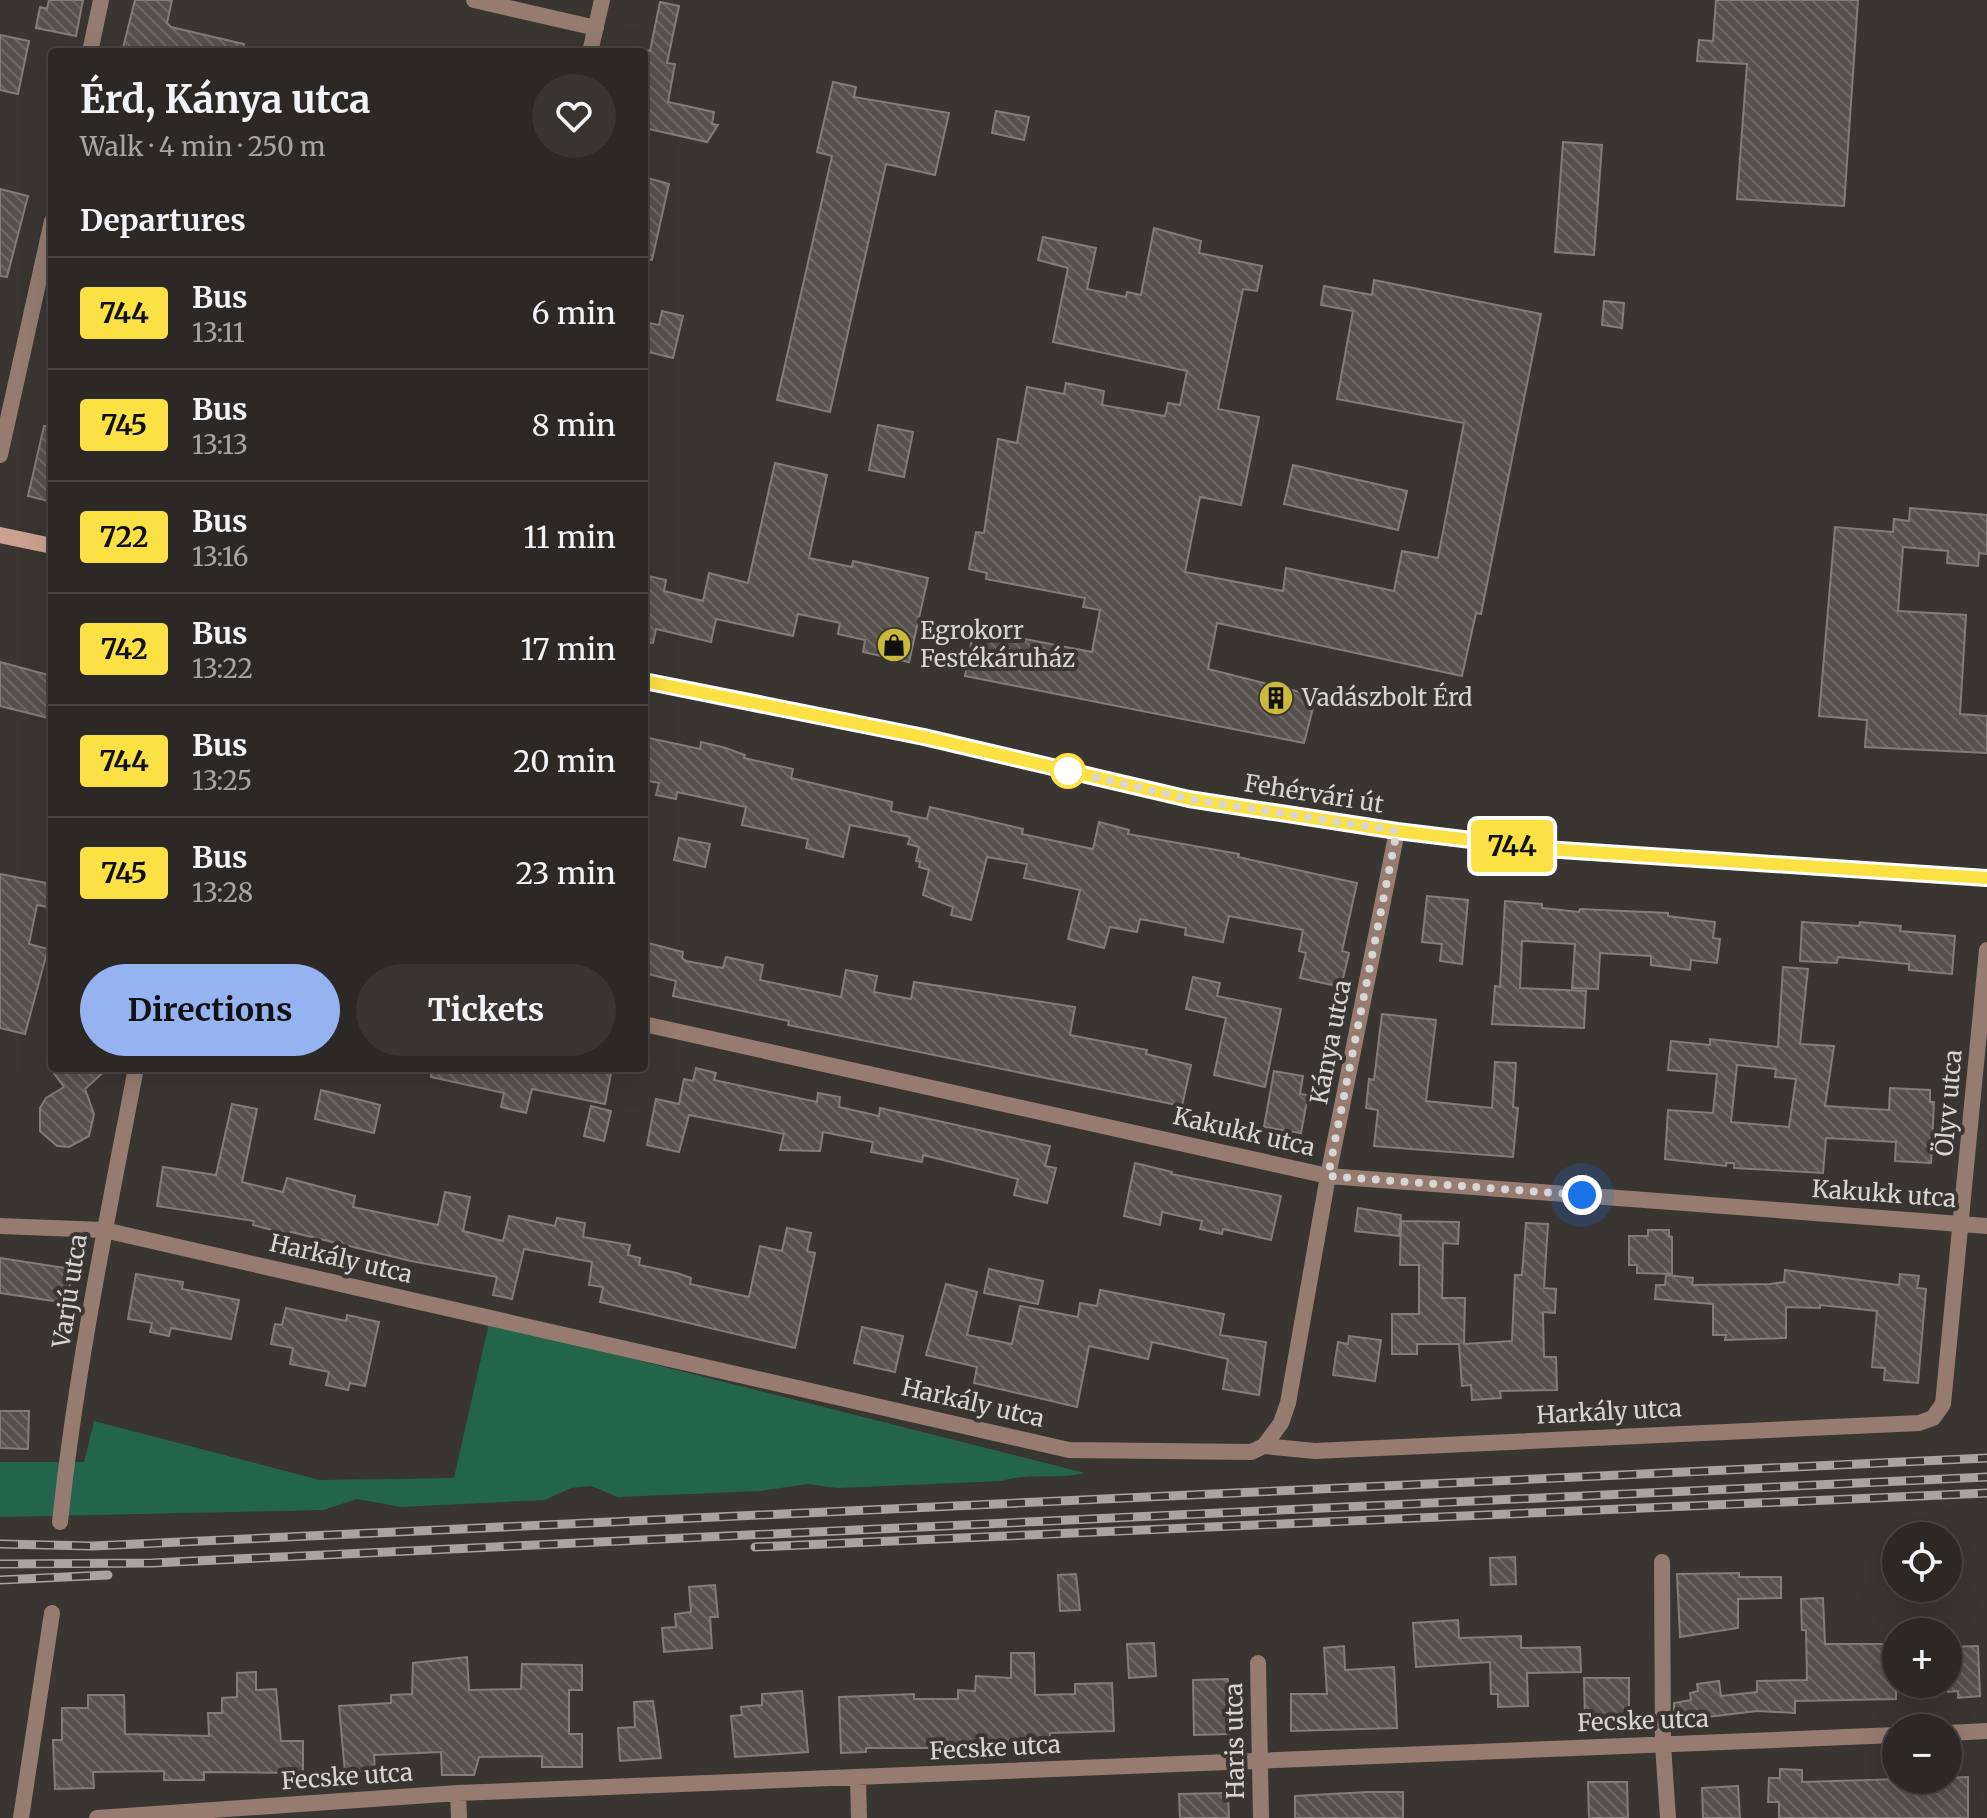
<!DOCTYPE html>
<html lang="en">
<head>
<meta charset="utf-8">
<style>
	:root { --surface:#2b2825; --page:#373432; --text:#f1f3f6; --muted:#a6a6a7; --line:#474442; --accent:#95b2f1 }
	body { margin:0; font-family:Merriweather,serif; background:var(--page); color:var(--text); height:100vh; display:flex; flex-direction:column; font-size:30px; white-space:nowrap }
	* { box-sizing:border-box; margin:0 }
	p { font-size:26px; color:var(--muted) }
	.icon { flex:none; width:44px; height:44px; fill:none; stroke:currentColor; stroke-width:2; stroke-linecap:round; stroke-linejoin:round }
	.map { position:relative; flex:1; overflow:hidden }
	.details { position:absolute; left:48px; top:48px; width:600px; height:1024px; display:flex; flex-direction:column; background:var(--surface); border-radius:8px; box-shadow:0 8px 32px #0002,0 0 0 2px var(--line) }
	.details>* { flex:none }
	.badge { padding:0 16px; border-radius:6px; font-size:28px; line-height:52px }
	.controls { position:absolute; left:1882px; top:1522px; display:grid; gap:16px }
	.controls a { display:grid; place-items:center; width:80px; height:80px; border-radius:50%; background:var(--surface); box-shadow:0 8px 32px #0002,0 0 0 2px var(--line); font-size:40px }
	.you { position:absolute; width:40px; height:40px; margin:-20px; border:6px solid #fff; border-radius:50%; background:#1a73e8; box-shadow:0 0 0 12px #1a73e833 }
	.map>.badge { position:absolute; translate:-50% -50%; box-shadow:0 0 0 4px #fff }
	h2 { padding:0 32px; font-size:30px; line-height:72px }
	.round { display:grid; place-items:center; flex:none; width:84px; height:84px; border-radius:42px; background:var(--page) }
	.head { display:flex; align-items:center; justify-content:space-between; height:136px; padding:0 32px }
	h1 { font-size:38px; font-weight:700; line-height:60px }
	.button { display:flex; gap:16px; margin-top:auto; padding:16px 32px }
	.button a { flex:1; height:92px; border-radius:48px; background:var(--accent); color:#111; font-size:32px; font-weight:700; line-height:92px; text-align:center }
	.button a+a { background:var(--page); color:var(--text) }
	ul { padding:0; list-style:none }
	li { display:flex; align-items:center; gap:24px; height:112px; padding:0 32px; border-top:2px solid var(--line) }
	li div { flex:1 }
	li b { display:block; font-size:30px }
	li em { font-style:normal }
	li .badge { min-width:88px; font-weight:700; text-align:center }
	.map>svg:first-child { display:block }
	.grass { fill:#22654b }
	.building { fill:url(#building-back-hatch); stroke:#827d78; stroke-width:2; fill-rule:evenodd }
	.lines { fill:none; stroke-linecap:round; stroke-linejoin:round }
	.street { stroke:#957b70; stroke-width:16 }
	.secondary { stroke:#cba291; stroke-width:16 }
	.rail-casing { stroke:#a7a4a1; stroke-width:9 }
	.rail { stroke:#393531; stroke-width:6; stroke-dasharray:18; stroke-linecap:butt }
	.line-casing { stroke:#fff; stroke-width:18 }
	.line { stroke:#fbe143; stroke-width:12 }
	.walk { stroke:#d8d6d3; stroke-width:8; stroke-dasharray:0 14.4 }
	.stop-dot { fill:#fff; stroke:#fbe143; stroke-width:4 }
	.labels { text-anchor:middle; stroke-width:8; stroke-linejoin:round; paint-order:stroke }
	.poi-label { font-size:24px; fill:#d8d6d3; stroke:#393531; text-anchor:start }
	.street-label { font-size:24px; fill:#d8d6d3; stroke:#393531 }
</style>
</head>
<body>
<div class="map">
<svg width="1987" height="1818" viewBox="0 0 1987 1818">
	<defs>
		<pattern id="building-back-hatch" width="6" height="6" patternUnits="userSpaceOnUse" patternTransform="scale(2)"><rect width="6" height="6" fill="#56514d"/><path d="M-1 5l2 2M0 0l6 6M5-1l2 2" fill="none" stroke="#6e6966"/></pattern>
	</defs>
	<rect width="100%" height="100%" fill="#393531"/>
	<path class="grass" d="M489 1323 542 1336 1085 1473C1057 1480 1030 1472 1002 1481L837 1488 808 1484 760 1491 618 1497 591 1486 571 1488 545 1500 401 1507 357 1499 323 1510 0 1517V1462H84L94 1421 320 1480 454 1478Z"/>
	<path class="building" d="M49 0H83L76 36 36 28 40 7 47 9Z
		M135 0H172L167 23 171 27 244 44 243 52H122Z
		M1716 0H1858L1844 206 1737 199 1747 64 1697 61 1699 40 1713 41Z
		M660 2 679 6 667 63 675 64 668 102 714 112 712 124 718 125 707 142 644 128V50L650 51Z
		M0 35 29 41 18 94 0 90Z
		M833 82 856 87 854 97 949 113 935 175 886 164 830 412 777 400 832 156 817 152Z
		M996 111 1029 117 1024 140 992 133Z
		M1563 142 1602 145 1594 255 1555 252Z
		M644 177 669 184 652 260 644 259Z
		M0 189 28 196 7 277 0 276Z
		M1154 228 1201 241 1199 253 1262 266 1257 291 1243 289 1218 409 1259 417 1241 505 1200 497 1185 572 1283 591 1286 568 1394 591 1402 551 1438 558 1464 423 1337 399 1353 311 1321 305 1324 286 1372 295 1374 280 1541 314 1481 614 1476 613 1462 676 1217 623 1208 669 1316 696 1304 743 965 676 974 629 1092 652 1100 610 1083 607 1085 598 986 579 987 573 969 569 976 532 984 533 998 439 1017 443 1027 387 1064 394 1066 383 1104 391 1102 405 1165 416 1168 403 1180 405 1187 371 1053 342 1068 268 1038 260 1043 237 1096 248 1087 289 1126 297 1127 292 1141 295Z
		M1604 301 1624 303 1622 328 1602 325Z
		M662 311 683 316 673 358 644 351V322L659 325Z
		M878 425 913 432 904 477 869 470Z
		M44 426 52 427V502L28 496Z
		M775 463 827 475 809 558 852 567 853 561 928 578 909 662 863 652 865 640 838 634 840 623 798 614 793 636 716 619 711 642 656 629 653 643 644 642V575L666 580 664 591 703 601 709 573 748 583Z
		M1293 465 1407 491 1398 530 1284 504Z
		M1910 508 1987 515V554L1979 553 1978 566 1947 563 1948 551 1903 547 1898 611 1966 615 1960 714 1987 716V753L1865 747 1867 720 1819 716 1835 527 1893 532 1894 519 1909 521Z
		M0 662 52 676V719L0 706Z
		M649 738 700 749 701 742 726 748 745 755 744 758 793 769 791 778 892 802 891 811 927 819 930 807 1023 829 1022 834 1093 849 1099 822 1129 830 1128 834 1239 854 1238 857 1357 883 1342 951 1349 953 1341 987 1300 978 1306 953 1299 951 1303 930 1229 916 1223 942 1185 935 1186 928 1140 919 1137 932 1110 927 1104 948 1068 939 1080 890 1024 878 1027 864 987 857 971 920 951 915 953 907 923 895 929 870 919 867 920 862 916 861 919 847 908 844 910 837 850 825 843 857 806 848 808 839 742 825 746 807 677 792 676 799 656 795 659 783 644 780V748Z
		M679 838 710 844 705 867 674 860Z
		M0 874 52 884V908L37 905 29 944 48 949 25 1034 0 1028Z
		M1427 896 1468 900 1462 964 1440 961 1442 944 1422 942Z
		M1505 901 1542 904V908L1579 912 1580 909 1668 913V916L1715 922 1713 938 1720 939 1717 963 1691 960 1690 970 1651 965V956L1600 953 1598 989 1572 988 1575 944 1522 941 1520 988 1586 991 1584 1028 1492 1024 1495 986 1500 987Z
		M1802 922 1859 926 1860 922 1901 926 1900 931 1955 936 1952 974 1909 970V964L1838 957 1837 963 1800 961Z
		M644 942 683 952 682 958 686 961 723 968 726 957 763 965 760 980 841 997 846 970 877 976 874 992 911 999 914 982 1075 1007 1070 1035 1147 1050 1146 1054 1191 1065 1182 1106 788 1025 789 1021 673 996 676 981 644 973Z
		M1783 967 1808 969 1800 1044 1834 1046 1825 1106 1889 1110 1890 1088 1930 1090V1102H1934L1931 1163 1895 1161 1896 1142 1826 1138 1823 1173 1752 1169 1734 1168V1163H1726V1166L1665 1159 1668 1110 1713 1113 1717 1074 1668 1070 1671 1041 1710 1045V1039L1778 1047ZM1737 1065 1776 1069 1775 1077 1796 1079 1789 1127 1731 1122Z
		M1193 977 1220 983 1217 996 1281 1009 1265 1087 1214 1075 1226 1018 1186 1009Z
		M1382 1014 1436 1020 1426 1101 1492 1108 1495 1062 1516 1063 1513 1107 1518 1108 1513 1157 1374 1146 1378 1110 1366 1108 1369 1079 1374 1080Z
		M50 1068H108L85 1089 94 1114 89 1136 69 1147 57 1146 40 1131V1108L46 1098 64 1087Z
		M432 1068H612L605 1104 532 1089 526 1113 501 1107 504 1093 431 1077Z
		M696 1068 716 1073 714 1080 817 1102 818 1093 840 1097 839 1107 879 1116 880 1108 1050 1146 1045 1166 1056 1168 1047 1203 1014 1195 1018 1179 923 1155 922 1162 871 1152 873 1142 823 1132 820 1151 780 1150 784 1134 689 1115 679 1152 647 1145 656 1099 679 1104 684 1079 693 1081Z
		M1274 1071 1303 1076 1300 1094 1308 1095 1301 1133 1264 1127Z
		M321 1090 380 1105 374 1133 315 1119Z
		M232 1104 257 1109 242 1182 283 1192 287 1178 355 1196 353 1207 438 1225 445 1192 470 1197 463 1231 503 1241 509 1216 555 1226 557 1218 585 1223 583 1237 630 1245 628 1255 640 1258 639 1265 677 1273 691 1278 690 1284 749 1297 760 1246 782 1251 787 1228 811 1233 807 1251 815 1253 795 1348 600 1302 603 1287 589 1285 592 1262 524 1249 512 1299 493 1295 497 1277 411 1261 291 1232 290 1235 253 1225 254 1221 157 1206 163 1167 216 1175Z
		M591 1106 611 1111 604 1141 584 1136Z
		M1135 1163 1172 1172 1171 1174 1281 1196 1271 1240 1223 1229 1222 1234 1200 1229 1202 1221 1162 1212 1160 1225 1124 1216Z
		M1358 1208 1401 1215 1399 1236 1355 1231Z
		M1401 1221 1459 1222 1458 1244 1443 1243 1442 1298H1465L1464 1344 1512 1341 1515 1275H1522L1526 1223 1548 1224 1544 1288 1556 1289 1555 1313 1543 1312 1544 1357H1556L1557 1390 1500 1391 1501 1398 1472 1400 1471 1385 1462 1386 1459 1344H1417V1354H1392V1314H1419V1265H1400Z
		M1648 1230H1669V1236L1672 1237V1274L1637 1273V1265H1629V1236H1648Z
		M0 1258 72 1269 67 1303 0 1293Z
		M989 1269 1043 1281 1038 1304 984 1293Z
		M1785 1270 1899 1285 1900 1274 1919 1276 1917 1288 1926 1289 1918 1383 1884 1380 1885 1368 1872 1367 1877 1311 1820 1305V1308L1786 1307V1338L1725 1340 1726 1335H1713V1304L1655 1299 1656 1285H1665L1666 1275 1693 1278 1692 1285 1770 1284 1784 1282Z
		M136 1274 183 1282 182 1289 239 1300 231 1339 171 1328 169 1336 150 1332 152 1323 128 1319Z
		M946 1284 977 1292 967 1335 1012 1344 1020 1306 1078 1317 1080 1303 1097 1306 1100 1290 1224 1314 1220 1335 1266 1342 1259 1395 1223 1389 1228 1359 1152 1342 1148 1359 1089 1346 1077 1407 974 1383 977 1367 926 1355Z
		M286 1308 346 1321 347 1315 379 1322 365 1386 350 1383 348 1390 326 1385 329 1372 290 1364 293 1348 271 1344 275 1324 282 1325Z
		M862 1327 903 1336 895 1372 854 1363Z
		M1349 1336 1381 1340 1375 1381 1333 1375 1338 1342 1348 1344Z
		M0 1411H29L28 1449 0 1448Z
		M1515 1557 1516 1584 1491 1585 1490 1558Z
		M1739 1573V1577H1781V1598L1738 1599V1628L1680 1637 1677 1574Z
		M1076 1574 1080 1610 1060 1611 1058 1575Z
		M715 1585 718 1617H710L712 1648 664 1652 662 1628 676 1627 675 1614 691 1612 689 1587Z
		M1823 1598 1825 1644H1887V1654L1896 1653V1699L1795 1701V1713L1757 1711 1674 1721V1703L1691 1700 1690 1693 1698 1691 1697 1684 1719 1681 1721 1696 1757 1692V1681L1807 1680 1806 1630H1802L1801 1599Z
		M1458 1620 1459 1638 1521 1636V1648L1580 1647 1581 1672 1527 1673 1528 1706 1498 1707V1694H1491L1490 1662 1416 1667 1413 1623Z
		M1154 1643 1156 1676 1129 1678 1127 1644Z
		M1344 1646 1345 1670 1394 1667 1397 1728 1291 1731V1694H1327L1324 1648Z
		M1978 1646 1980 1696 1958 1698V1691L1948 1692V1647Z
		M1011 1653H1034L1035 1695 1075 1694V1684L1112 1683 1114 1731 1050 1733V1743L932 1744V1748H866V1752L841 1753 839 1697 914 1694V1699H958V1690L975 1691 976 1676 1011 1678Z
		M467 1657 469 1690 521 1689 522 1664 582 1665V1690H569V1734H582V1767H542V1756L479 1757 474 1775H442L441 1752 374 1755 375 1771 345 1773 339 1706 391 1703V1695L412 1694 413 1663Z
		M256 1672V1690L276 1689 281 1741H303V1773L204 1772V1780H164V1771L93 1772 94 1788 55 1789 53 1740H62V1708H88V1695H124L125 1734 209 1736 208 1713H222V1698L237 1697V1673Z
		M1584 1678H1629V1720H1585Z
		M1228 1679 1229 1734 1194 1735 1193 1680Z
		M802 1691 808 1752 735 1757 731 1716 742 1715 741 1707 762 1705V1694Z
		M653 1701 661 1758 620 1761 618 1728 635 1727 634 1702Z
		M1780 1769 1802 1770V1782L1968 1777V1818H1779V1802H1768L1769 1778H1780Z
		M1588 1782H1627L1628 1818H1589Z
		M1738 1786 1740 1818H1703L1702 1788Z
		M1368 1792H1403V1818H1295V1796Z
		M1228 1793 1229 1818H1180L1179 1794Z"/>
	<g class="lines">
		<path class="street" d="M474 0 596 28
			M90 52 101 0
			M590 52 602 0
			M0 455 52 221
			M644 1024 1328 1176 1987 1226
			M0 1226 104 1230 1069 1450 1251 1452 1264 1446 1315 1451 1919 1423 1933 1418 1943 1404 1987 950
			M1264 1446 1281 1423 1288 1403 1328 1176 1397 831
			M60 1522C76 1370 107 1219 136 1068
			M1662 1562 1663 1745 1668 1818
			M1258 1663 1261 1818
			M1948 1733 1987 1731
			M858 1779 859 1818
			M458 1793 459 1818
			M21 1818 52 1613
			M97 1818 458 1793 1896 1735"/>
		<path class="secondary" d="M0 535 52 546
			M644 681 924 737 1189 799 1397 831 1545 849 1987 878"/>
		<g class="rail-casing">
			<path id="rail" d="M0 1544 93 1546 1987 1458
				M755 1547 1987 1493
				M0 1564 152 1563 1987 1477
				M0 1580 108 1575"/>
		</g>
		<use href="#rail" class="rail"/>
	</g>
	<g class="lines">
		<g class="line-casing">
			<path id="line" d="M644 681 924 737 1189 799 1397 831 1545 849 1987 878"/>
		</g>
		<use href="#line" class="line"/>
		<path class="walk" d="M1068 771 1189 799 1397 831 1328 1176 1582 1195"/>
	</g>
	<defs>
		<g id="shop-disc" transform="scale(1.8)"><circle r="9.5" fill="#cbba39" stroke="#393531"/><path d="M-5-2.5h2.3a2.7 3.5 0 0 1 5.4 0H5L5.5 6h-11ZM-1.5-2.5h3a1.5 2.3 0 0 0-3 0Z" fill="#111"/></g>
		<g id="building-disc" transform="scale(1.8)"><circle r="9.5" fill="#cbba39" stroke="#393531"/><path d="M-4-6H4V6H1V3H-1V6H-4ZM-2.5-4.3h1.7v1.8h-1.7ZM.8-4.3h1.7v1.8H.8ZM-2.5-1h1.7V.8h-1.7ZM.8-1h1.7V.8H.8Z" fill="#111"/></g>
	</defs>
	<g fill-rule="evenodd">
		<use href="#shop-disc" x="894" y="645"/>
		<use href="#building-disc" x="1276" y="698"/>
	</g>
	<circle class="stop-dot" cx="1068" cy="771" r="16"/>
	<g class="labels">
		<g class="poi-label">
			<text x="920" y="639">Egrokorr<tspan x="920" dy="28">Festékáruház</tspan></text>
			<text x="1302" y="706">Vadászbolt Érd</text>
		</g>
		<g class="street-label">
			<text transform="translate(1314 794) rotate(9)" y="8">Fehérvári út</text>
			<text transform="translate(1331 1042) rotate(-79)" y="8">Kánya utca</text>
			<text transform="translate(1949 1103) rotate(-85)" y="8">Ölyv utca</text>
			<text transform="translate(1244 1132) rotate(13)" y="8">Kakukk utca</text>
			<text transform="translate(1884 1194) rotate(4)" y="8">Kakukk utca</text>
			<text transform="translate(341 1259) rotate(13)" y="8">Harkály utca</text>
			<text transform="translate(70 1291) rotate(-81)" y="8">Varjú utca</text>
			<text transform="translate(973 1403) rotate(13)" y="8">Harkály utca</text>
			<text transform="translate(1609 1412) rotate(-3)" y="8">Harkály utca</text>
			<text transform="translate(1643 1721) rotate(-2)" y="8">Fecske utca</text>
			<text transform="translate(1235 1741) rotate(-91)" y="8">Haris utca</text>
			<text transform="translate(995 1748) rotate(-3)" y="8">Fecske utca</text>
			<text transform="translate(347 1777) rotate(-4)" y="8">Fecske utca</text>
		</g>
	</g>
</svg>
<div class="controls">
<a><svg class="icon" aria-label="locate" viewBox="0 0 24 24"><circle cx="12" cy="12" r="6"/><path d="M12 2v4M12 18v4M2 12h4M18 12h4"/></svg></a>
<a>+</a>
<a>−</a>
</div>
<div class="you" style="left:1582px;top:1195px"></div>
<b class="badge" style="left:1512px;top:846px;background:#fbe143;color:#111">744</b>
<section class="details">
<div class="head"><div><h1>Érd, Kánya utca</h1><p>Walk · 4 min · 250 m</p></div><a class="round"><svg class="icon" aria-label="heart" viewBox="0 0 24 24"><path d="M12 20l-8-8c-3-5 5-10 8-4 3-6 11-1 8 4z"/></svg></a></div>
<h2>Departures</h2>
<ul>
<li><span class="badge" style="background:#fbe143;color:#111">744</span><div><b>Bus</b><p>13:11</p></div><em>6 min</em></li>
<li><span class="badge" style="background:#fbe143;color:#111">745</span><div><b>Bus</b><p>13:13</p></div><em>8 min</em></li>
<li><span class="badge" style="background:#fbe143;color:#111">722</span><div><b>Bus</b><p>13:16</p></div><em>11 min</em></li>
<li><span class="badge" style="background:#fbe143;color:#111">742</span><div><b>Bus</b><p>13:22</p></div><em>17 min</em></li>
<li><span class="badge" style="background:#fbe143;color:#111">744</span><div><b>Bus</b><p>13:25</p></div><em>20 min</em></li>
<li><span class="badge" style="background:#fbe143;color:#111">745</span><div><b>Bus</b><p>13:28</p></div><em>23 min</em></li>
</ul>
<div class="button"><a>Directions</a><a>Tickets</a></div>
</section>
</div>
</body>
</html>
